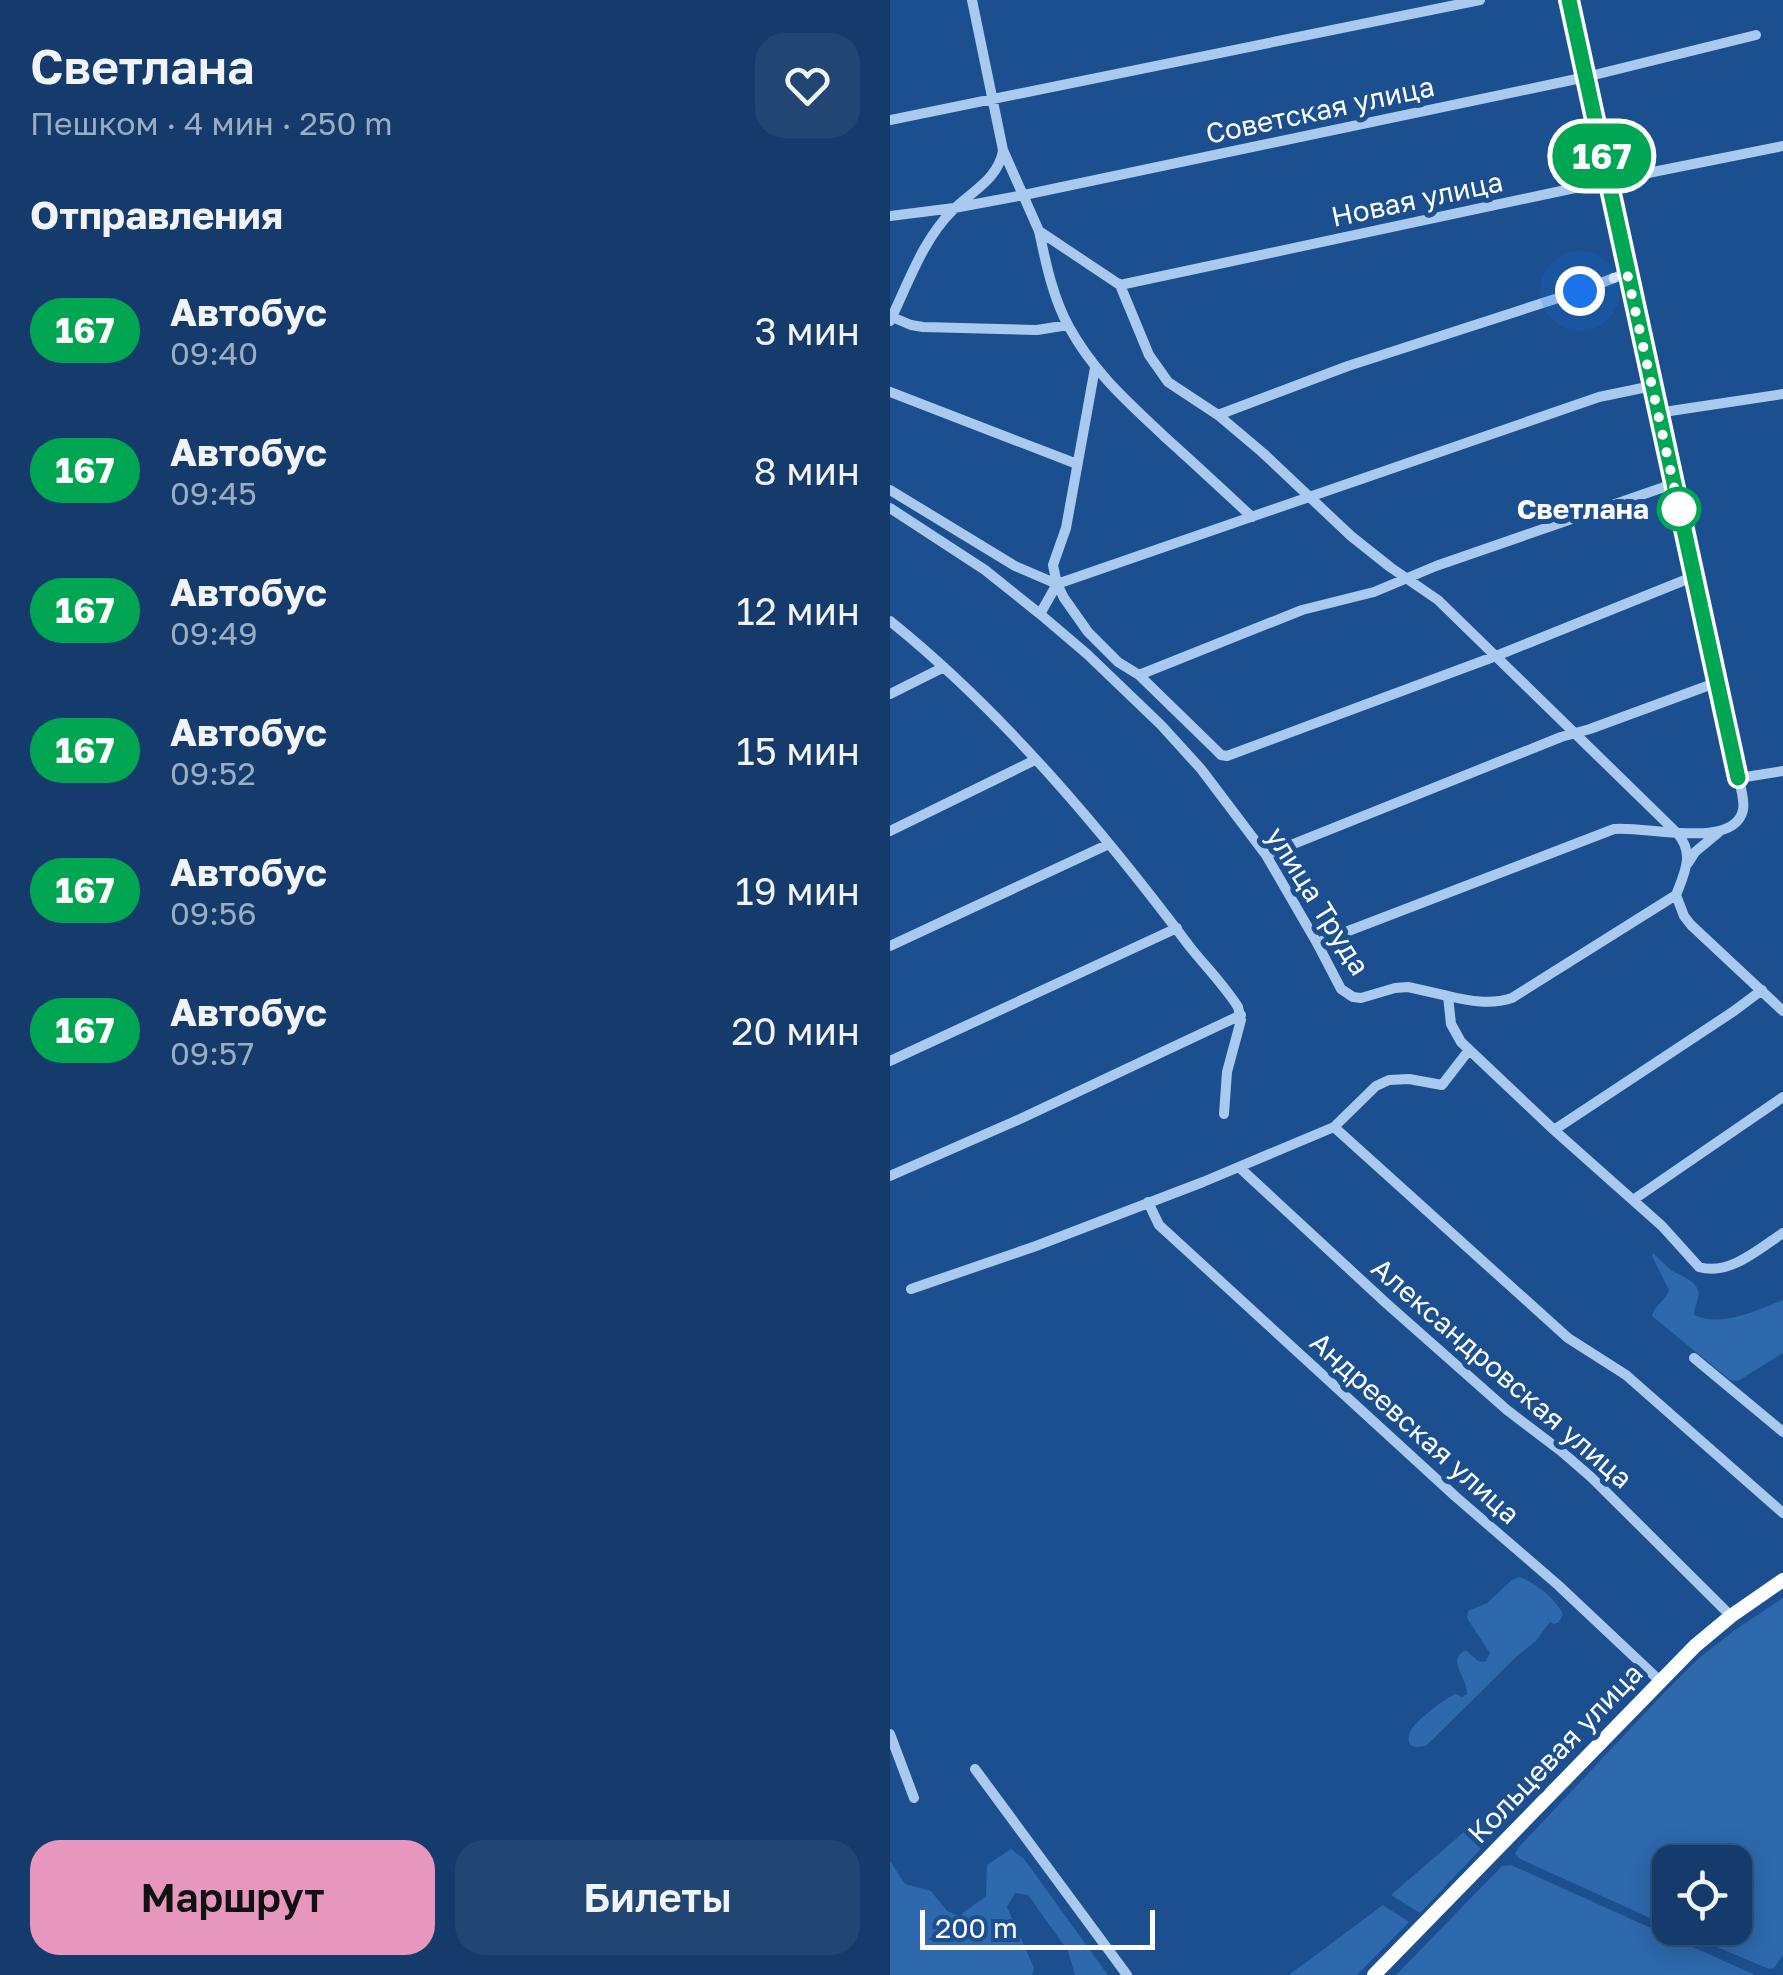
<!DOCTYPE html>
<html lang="ru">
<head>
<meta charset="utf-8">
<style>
	:root { --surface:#143b6b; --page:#214673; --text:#f1f3f6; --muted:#9dadc1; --line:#33557e; --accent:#e797bd }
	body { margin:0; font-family:"Golos Text",sans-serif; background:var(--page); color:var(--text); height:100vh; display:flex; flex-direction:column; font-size:38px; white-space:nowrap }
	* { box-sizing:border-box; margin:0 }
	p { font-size:32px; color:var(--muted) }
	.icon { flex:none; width:55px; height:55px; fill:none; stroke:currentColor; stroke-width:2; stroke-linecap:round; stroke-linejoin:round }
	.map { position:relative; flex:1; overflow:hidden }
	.drawer { display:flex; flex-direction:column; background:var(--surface); width:890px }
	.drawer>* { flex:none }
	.badge { padding:0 20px; border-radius:32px; font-size:35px; line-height:65px }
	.tools { position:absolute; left:762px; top:1845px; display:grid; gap:20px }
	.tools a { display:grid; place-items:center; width:100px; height:100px; border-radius:20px; background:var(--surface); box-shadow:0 5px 25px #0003,0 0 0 2px var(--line); font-size:50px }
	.scale { position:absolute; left:30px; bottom:25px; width:235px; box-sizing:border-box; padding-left:10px; border:5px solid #fff; border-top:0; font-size:28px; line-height:35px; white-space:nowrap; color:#fff; -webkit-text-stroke:8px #1b4f8f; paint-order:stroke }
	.you { position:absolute; width:50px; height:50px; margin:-25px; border:8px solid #fff; border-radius:50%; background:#1a73e8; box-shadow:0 0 0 15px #1a73e833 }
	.map>.badge { position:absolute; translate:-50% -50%; box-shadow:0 0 0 5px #fff }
	h2 { padding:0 30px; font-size:38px; line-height:90px }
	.round { display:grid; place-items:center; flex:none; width:105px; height:105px; border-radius:30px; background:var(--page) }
	.summary { display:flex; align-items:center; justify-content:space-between; height:170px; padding:0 30px }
	h1 { font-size:48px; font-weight:600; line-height:75px }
	.cta { display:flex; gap:20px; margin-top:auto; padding:20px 30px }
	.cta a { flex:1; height:115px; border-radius:30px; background:var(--accent); color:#111; font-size:40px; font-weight:600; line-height:115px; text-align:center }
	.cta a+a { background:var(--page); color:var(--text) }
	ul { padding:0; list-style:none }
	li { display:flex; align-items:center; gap:30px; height:140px; padding:0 30px }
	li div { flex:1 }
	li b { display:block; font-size:38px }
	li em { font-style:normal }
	li .badge { min-width:110px; font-weight:700; text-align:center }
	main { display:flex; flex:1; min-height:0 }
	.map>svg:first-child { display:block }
	.green { fill:#2e69ad }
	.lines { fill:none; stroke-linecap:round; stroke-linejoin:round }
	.minor { stroke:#a9c9ee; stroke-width:10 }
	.highway { stroke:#fff; stroke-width:14 }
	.line-casing { stroke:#fff; stroke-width:22 }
	.line { stroke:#00a651; stroke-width:15 }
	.walk { stroke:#fff; stroke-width:10; stroke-dasharray:0 18 }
	.stop-dot { fill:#fff; stroke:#00a651; stroke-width:5 }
	.labels { text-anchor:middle; stroke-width:10; stroke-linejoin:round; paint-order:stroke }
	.street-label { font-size:28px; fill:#fff; stroke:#1b4f8f }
	.stop-label { font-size:28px; font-weight:bold; fill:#fff; stroke:#1b4f8f; text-anchor:end }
</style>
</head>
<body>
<main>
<section class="drawer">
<div class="summary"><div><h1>Светлана</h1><p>Пешком · 4 мин · 250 m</p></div><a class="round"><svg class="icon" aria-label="heart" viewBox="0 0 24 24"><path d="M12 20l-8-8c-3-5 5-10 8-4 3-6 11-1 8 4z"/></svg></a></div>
<h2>Отправления</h2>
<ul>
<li><span class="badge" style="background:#00a651;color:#fff">167</span><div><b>Автобус</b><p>09:40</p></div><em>3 мин</em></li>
<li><span class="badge" style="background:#00a651;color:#fff">167</span><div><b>Автобус</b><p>09:45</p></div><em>8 мин</em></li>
<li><span class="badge" style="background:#00a651;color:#fff">167</span><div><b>Автобус</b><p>09:49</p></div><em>12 мин</em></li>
<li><span class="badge" style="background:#00a651;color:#fff">167</span><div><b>Автобус</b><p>09:52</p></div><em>15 мин</em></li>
<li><span class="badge" style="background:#00a651;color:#fff">167</span><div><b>Автобус</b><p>09:56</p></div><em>19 мин</em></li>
<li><span class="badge" style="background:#00a651;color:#fff">167</span><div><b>Автобус</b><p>09:57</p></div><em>20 мин</em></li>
</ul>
<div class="cta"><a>Маршрут</a><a>Билеты</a></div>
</section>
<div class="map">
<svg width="893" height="1975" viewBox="0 0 893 1975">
	<rect width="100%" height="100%" fill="#1b4f8f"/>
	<path class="green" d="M763 1253C769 1258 774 1265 781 1270 790 1276 804 1279 808 1290 810 1299 804 1306 804 1315 832 1328 866 1310 893 1300V1353L848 1381 840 1380 762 1316C764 1305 776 1301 779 1290L762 1256Z
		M630 1577C647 1584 664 1597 673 1614L669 1622 664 1624 660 1622 646 1641 627 1656 537 1745C523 1751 514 1744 521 1730 527 1720 556 1697 566 1694L572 1697 577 1694C578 1678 555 1660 576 1650L588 1661 595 1662 600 1653 577 1618 578 1611 597 1603 622 1580Z
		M893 1598V1955L884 1968 879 1969 782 1928H845V1862H780V1927L630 1859 625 1854 628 1848 773 1694 808 1659 845 1630Z
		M611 1803C618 1810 617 1814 615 1823L530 1913 501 1895 605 1805Z
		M121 1849 134 1859 218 1975H185L178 1951 138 1895 125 1893 117 1907 144 1968 142 1975H0V1861L15 1884 41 1891 57 1911 69 1916 96 1896 97 1865Z
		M621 1865 865 1975H506L612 1866Z
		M493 1905 519 1922 467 1975H399Z"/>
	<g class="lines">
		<path class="minor" d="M82 0 113 150 149 231 230 285 259 355 278 382 328 415 373 453 461 536 500 567 548 600 787 833C805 853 795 872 786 895L794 916 801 925 893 1011
			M679 0 849 778
			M0 120 590 0
			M0 216 64 208 134 195 696 77 866 35
			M149 231C156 264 163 298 179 327 205 374 238 402 276 438 305 464 334 491 362 517
			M230 285 718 181 893 146
			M2 317 21 325 33 327 147 330 178 325
			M0 321C18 284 33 239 63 210 82 191 108 179 113 151
			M0 392 187 464
			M767 413 893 394
			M328 415 458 366 690 291 737 273
			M0 490 125 566 167 584 174 598 198 632 228 662 249 675 324 748 331 755 337 756 606 656 805 576
			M0 508 95 570 150 614 197 654 271 725 311 769 376 855 427 943 451 989 463 997 471 998 505 988 518 987 558 996 561 1024 571 1042 664 1130 772 1226 809 1267C839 1276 869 1249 893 1233
			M167 584 163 565 176 528 205 368
			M150 614 167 584 709 397 762 386
			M0 621C113 712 213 831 300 947 316 967 334 985 348 1007L351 1020 337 1072 334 1114
			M249 675 412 610 484 592 546 566 783 484
			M0 694 54 667
			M0 831 145 760
			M376 855 671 737 700 729 828 682
			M798 863 805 852 828 833
			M427 943 724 829C754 825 844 851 853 810 855 800 850 787 849 778L893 771
			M0 946 219 844
			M558 996C579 1001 601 1005 622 998L786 895
			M0 1061 287 928
			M444 1127 678 1338 736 1375 893 1513
			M664 1130 844 1011 872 990
			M350 1168 496 1303 617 1410 671 1451 701 1477 841 1616
			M0 1176 130 1119 351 1015
			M743 1200 893 1097
			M258 1202 269 1225 566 1497 668 1585 770 1681
			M21 1289 146 1246 313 1182 444 1127 486 1086 499 1080 519 1079 552 1085 579 1050
			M804 1358 893 1432
			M0 1734 24 1798
			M85 1769 237 1975"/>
		<path class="highway" d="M484 1975 805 1646 841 1616 893 1580"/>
	</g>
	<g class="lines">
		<g class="line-casing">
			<path id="line" d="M679 0 848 778"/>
		</g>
		<use href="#line" class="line"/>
		<path class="walk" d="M690 291 737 273 789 509"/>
	</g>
	<circle class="stop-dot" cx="789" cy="509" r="20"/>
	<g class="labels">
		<g class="street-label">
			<text transform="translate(430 110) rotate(-12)" y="10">Советская улица</text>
			<text transform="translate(527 199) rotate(-12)" y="10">Новая улица</text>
			<text transform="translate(428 901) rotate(58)" y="10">улица Труда</text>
			<text transform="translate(612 1373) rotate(41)" y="10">Александровская улица</text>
			<text transform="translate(525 1428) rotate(42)" y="10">Андреевская улица</text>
			<text transform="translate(665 1753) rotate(-46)" y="10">Кольцевая улица</text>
		</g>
		<g class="stop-label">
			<text x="759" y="519">Светлана</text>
		</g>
	</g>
</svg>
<div class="tools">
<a><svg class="icon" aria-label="locate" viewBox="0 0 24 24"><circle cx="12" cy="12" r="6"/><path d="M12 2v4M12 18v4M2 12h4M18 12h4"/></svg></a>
</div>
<div class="scale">200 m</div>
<div class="you" style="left:690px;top:291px"></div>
<b class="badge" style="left:712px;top:156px;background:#00a651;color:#fff">167</b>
</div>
</main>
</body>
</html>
